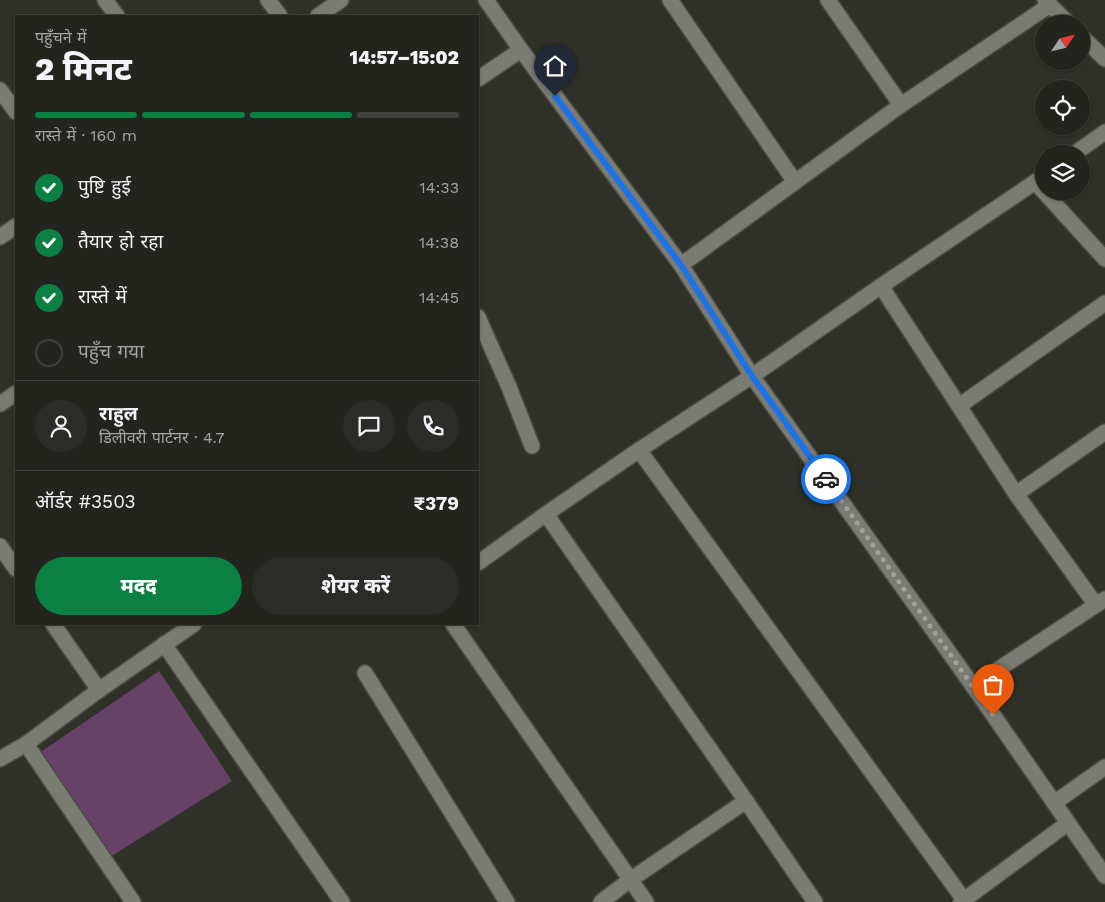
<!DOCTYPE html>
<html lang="hi">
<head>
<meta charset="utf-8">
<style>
	body { margin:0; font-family:"Work Sans","Noto Sans Devanagari",sans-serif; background:#2b2c27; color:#f1f3f6; height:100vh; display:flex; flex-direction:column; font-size:19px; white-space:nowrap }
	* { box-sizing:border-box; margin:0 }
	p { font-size:16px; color:#a3a4a4 }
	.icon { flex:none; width:28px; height:28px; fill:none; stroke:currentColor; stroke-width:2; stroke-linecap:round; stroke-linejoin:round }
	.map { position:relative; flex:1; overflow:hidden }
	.details { position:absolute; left:15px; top:15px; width:464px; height:610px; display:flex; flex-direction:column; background:#23241e; border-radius:0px; box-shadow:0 1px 4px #0004,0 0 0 1px #40413c }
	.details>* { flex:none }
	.needle { width:32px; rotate:55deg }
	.controls { position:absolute; left:1035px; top:15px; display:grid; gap:10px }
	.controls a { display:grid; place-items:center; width:55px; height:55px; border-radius:50%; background:#23241e; box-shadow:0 1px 4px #0004,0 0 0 1px #40413c; font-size:25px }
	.pin { position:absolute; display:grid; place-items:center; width:42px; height:42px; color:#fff; margin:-51px -21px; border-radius:50% 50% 50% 0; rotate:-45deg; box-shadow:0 0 5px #0007 }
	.pin .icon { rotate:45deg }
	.courier { position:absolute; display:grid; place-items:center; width:50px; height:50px; margin:-25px; border:4px solid #1a73e8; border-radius:50%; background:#fff; color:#222; box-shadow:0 1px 6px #0007 }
	.summary em { font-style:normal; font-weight:800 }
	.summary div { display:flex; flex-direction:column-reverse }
	.summary { display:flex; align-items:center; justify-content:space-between; height:85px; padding:0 20px }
	h1 { font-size:32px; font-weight:800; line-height:38px }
	.bar { display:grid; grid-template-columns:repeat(4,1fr); gap:8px 5px; align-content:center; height:60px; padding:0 20px }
	.bar i { height:6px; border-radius:4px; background:#40413c }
	.bar .selected { background:#0b8043 }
	.bar p { grid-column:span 4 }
	.line { display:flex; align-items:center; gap:12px; padding:0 20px; border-top:1px solid #40413c }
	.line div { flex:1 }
	.round { display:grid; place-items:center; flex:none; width:52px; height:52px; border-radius:26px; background:#2b2c27 }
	ol { padding:0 20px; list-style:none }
	li { display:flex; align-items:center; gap:15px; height:55px }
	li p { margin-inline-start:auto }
	li .icon { padding:5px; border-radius:50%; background:#0b8043; color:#fff; stroke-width:4 }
	li:last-child { color:#a3a4a4 }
	li i { width:28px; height:28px; border:2px solid #40413c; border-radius:50% }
	.action { display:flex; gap:10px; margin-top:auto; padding:10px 20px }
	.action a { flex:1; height:58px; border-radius:30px; background:#0b8043; color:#fff; font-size:20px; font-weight:800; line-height:58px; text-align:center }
	.action a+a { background:#2b2c27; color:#f1f3f6 }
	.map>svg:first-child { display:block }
	.green { fill:#654266 }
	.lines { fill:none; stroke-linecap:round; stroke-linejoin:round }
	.street-casing { stroke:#4b4c45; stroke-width:18 }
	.street { stroke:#7a7b72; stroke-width:15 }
	.done { stroke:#a1a29c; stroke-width:5; stroke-dasharray:0 9 }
	.route { stroke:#1a73e8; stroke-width:6 }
</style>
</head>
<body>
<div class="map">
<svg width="1105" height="902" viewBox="0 0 1105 902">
	<rect width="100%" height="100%" fill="#2f3028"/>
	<polygon class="green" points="159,671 232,781 102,862 32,758"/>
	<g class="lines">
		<g class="street-casing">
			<g id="street">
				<polyline points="105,0 117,16"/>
				<polyline points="268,0 280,16"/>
				<polyline points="486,0 521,50 681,265 752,376 973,686 1105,876"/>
				<polyline points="670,0 795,182"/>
				<polyline points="828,0 901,105"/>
				<polyline points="1045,0 1069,24"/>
				<polyline points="318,16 341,0"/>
				<polyline points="1081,36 1105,59"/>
				<polyline points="478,79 521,50"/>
				<polyline points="0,90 16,112"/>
				<polyline points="1074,154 1105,132"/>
				<polyline points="1035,182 1105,259"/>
				<polyline points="0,237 16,226"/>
				<polyline points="681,265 901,105 1050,5"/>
				<polyline points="881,286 1016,494 1096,605"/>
				<polyline points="478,317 509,387 532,446"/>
				<polyline points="0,404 16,393"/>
				<polyline points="959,406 1105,303"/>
				<polyline points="639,450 964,900"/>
				<polyline points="1016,494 1105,432"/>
				<polyline points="546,514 746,801 815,902"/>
				<polyline points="0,546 16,569"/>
				<polyline points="478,563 546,514 639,450 752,376 881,286 1044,176"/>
				<polyline points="53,624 99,690"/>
				<polyline points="453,624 646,902"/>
				<polyline points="164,644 342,902"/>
				<polyline points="365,673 507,902"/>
				<polyline points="973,686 1105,599"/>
				<polyline points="26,744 133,902"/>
				<polyline points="0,759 26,744 99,690 194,624"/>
				<polyline points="1054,803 1105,767"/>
				<polyline points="601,902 630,880 746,801"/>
				<polyline points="961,902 1068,823"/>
			</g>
		</g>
		<use href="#street" class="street"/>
	</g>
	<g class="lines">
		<polyline class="done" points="826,479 993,715"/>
		<polyline class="route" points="555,96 681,265 752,376 826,479"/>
	</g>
</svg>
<div class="controls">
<a><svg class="needle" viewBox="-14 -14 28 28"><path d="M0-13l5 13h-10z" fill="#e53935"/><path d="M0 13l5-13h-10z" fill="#a3a4a4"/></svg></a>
<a><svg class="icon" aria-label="locate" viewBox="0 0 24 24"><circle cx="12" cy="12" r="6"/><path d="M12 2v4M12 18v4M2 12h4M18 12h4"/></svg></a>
<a><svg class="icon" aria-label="layers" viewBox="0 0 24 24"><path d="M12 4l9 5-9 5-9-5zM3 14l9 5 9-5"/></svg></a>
</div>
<div class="pin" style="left:993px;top:715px;background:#ea580c"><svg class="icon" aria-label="bag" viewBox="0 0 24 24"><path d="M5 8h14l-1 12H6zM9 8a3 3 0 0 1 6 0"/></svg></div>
<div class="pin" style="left:555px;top:96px;background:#1f2937"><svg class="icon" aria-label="home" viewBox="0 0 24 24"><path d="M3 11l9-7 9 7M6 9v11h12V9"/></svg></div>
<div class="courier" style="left:826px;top:479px"><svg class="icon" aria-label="car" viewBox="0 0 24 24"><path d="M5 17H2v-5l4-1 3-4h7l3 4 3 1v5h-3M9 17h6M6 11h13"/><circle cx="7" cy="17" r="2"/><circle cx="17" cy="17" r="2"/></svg></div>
<section class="details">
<div class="summary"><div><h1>2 मिनट</h1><p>पहुँचने में</p></div><em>14:57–15:02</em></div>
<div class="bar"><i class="selected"></i><i class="selected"></i><i class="selected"></i><i></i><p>रास्ते में · 160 m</p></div>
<ol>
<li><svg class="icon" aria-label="check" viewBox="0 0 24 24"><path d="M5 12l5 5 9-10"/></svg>पुष्टि हुई<p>14:33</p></li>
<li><svg class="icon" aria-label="check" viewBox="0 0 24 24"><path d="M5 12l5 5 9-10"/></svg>तैयार हो रहा<p>14:38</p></li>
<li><svg class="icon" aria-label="check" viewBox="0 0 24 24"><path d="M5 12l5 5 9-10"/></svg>रास्ते में<p>14:45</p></li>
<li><i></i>पहुँच गया</li>
</ol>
<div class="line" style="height:90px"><a class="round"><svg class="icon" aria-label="person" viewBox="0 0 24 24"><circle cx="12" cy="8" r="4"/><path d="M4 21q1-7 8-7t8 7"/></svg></a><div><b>राहुल</b><p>डिलीवरी पार्टनर · 4.7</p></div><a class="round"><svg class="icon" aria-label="chat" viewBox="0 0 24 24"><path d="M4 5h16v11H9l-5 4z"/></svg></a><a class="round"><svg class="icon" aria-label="phone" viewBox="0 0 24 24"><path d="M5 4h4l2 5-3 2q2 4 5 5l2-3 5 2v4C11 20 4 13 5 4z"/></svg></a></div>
<div class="line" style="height:65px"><div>ऑर्डर #3503</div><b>₹379</b></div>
<div class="action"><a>मदद</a><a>शेयर करें</a></div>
</section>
</div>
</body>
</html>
